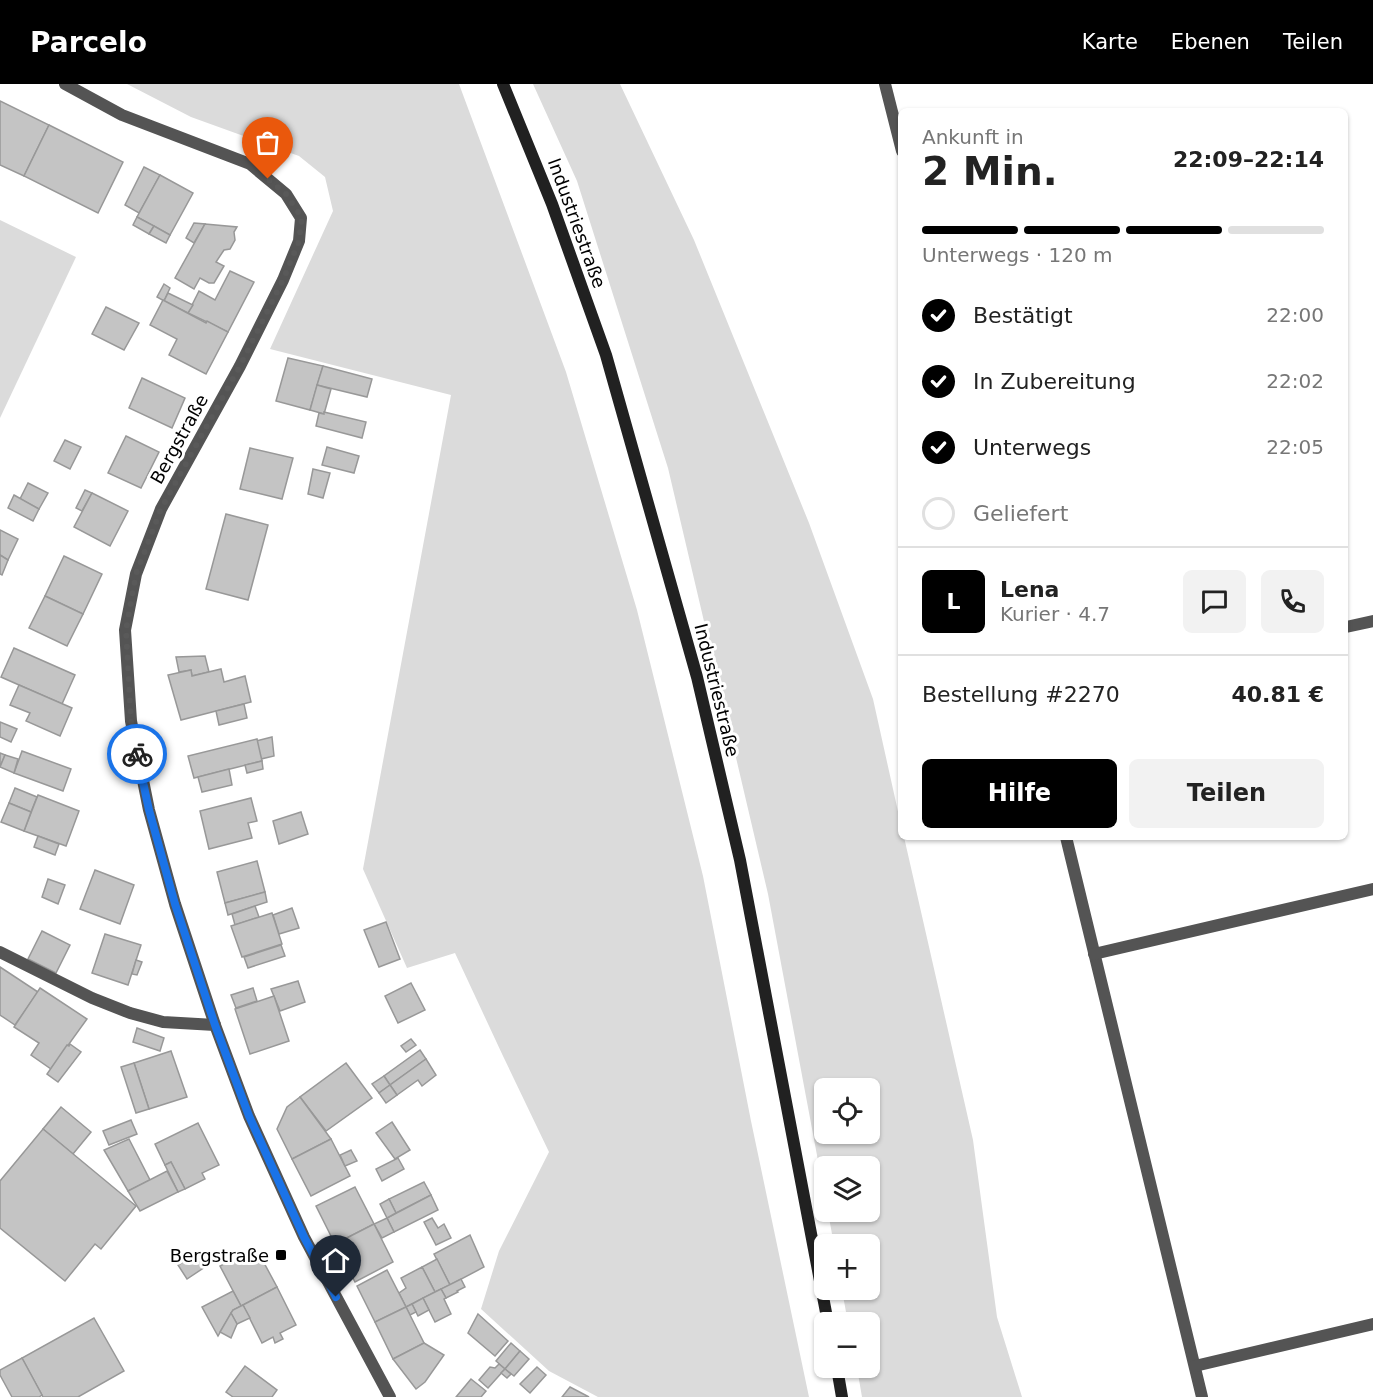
<!DOCTYPE html>
<html lang="de">
<head>
<meta charset="utf-8">
<style>
	body { margin:0; font-family:"DejaVu Sans",sans-serif; background:#f2f2f2; color:#222; height:100vh; display:flex; flex-direction:column; font-size:22px; white-space:nowrap }
	* { box-sizing:border-box; margin:0 }
	p { font-size:20px; color:#767676 }
	.icon { flex:none; width:33px; height:33px; fill:none; stroke:currentColor; stroke-width:2; stroke-linecap:round; stroke-linejoin:round }
	.map { position:relative; flex:1; overflow:hidden }
	.drawer { position:absolute; left:898px; top:24px; width:450px; height:732px; display:flex; flex-direction:column; background:#fff; border-radius:9px; box-shadow:0 2px 4px #0004 }
	.drawer>* { flex:none }
	.controls { position:absolute; left:814px; top:994px; display:grid; gap:12px }
	.controls a { display:grid; place-items:center; width:66px; height:66px; border-radius:9px; background:#fff; box-shadow:0 2px 4px #0004; font-size:30px }
	.pin { position:absolute; display:grid; place-items:center; width:51px; height:51px; color:#fff; margin:-62px -26px; border-radius:50% 50% 50% 0; rotate:-45deg; box-shadow:0 0 6px #0007 }
	.pin .icon { rotate:45deg }
	.courier { position:absolute; display:grid; place-items:center; width:60px; height:60px; margin:-30px; border:4px solid #1a73e8; border-radius:50%; background:#fff; color:#222; box-shadow:0 2px 8px #0007 }
	.head em { font-style:normal; font-weight:800 }
	.head div { display:flex; flex-direction:column-reverse }
	.head { display:flex; align-items:center; justify-content:space-between; height:102px; padding:0 24px }
	h1 { font-size:39px; font-weight:800; line-height:45px }
	.bar { display:grid; grid-template-columns:repeat(4,1fr); gap:9px 6px; align-content:center; height:72px; padding:0 24px }
	.bar i { height:8px; border-radius:4px; background:#e0e0e0 }
	.bar .selected { background:#000 }
	.bar p { grid-column:span 4 }
	.line { display:flex; align-items:center; gap:15px; padding:0 24px; border-top:2px solid #e0e0e0 }
	.line div { flex:1 }
	.round { display:grid; place-items:center; flex:none; width:63px; height:63px; border-radius:9px; background:#f2f2f2 }
	ol { padding:0 24px; list-style:none }
	li { display:flex; align-items:center; gap:18px; height:66px }
	li p { margin-inline-start:auto }
	li .icon { padding:6px; border-radius:50%; background:#000; color:#fff; stroke-width:4 }
	li:last-child { color:#767676 }
	li i { width:33px; height:33px; border:3px solid #e0e0e0; border-radius:50% }
	.primary-button { display:flex; gap:12px; margin-top:auto; padding:12px 24px }
	.primary-button a { flex:1; height:69px; border-radius:9px; background:#000; color:#fff; font-size:24px; font-weight:800; line-height:69px; text-align:center }
	.primary-button a+a { background:#f2f2f2; color:#222 }
	header { display:flex; align-items:center; gap:36px; box-sizing:border-box; height:84px; padding:0 30px; background:#000; color:#fff }
	header strong { font-size:28px }
	nav { display:flex; gap:33px; margin-inline-start:auto; font-size:21px }
	.map>svg:first-child { display:block }
	.green { fill:#dbdbdb; fill-rule:evenodd }
	.building { fill:#c4c4c4; stroke:#989898; stroke-width:1.5 }
	.lines { fill:none; stroke-linecap:round; stroke-linejoin:round }
	.service { stroke:#545454; stroke-width:12 }
	.minor { stroke:#545454; stroke-width:12 }
	.secondary { stroke:#212121; stroke-width:12 }
	.done { stroke:#595959; stroke-width:6; stroke-dasharray:0 10.8 }
	.route { stroke:#1a73e8; stroke-width:8 }
	.poi-dot { fill:#000; stroke:#fff; stroke-width:2 }
	.labels { text-anchor:middle; dominant-baseline:central; stroke-width:6; stroke-linejoin:round; paint-order:stroke }
	.street-label { font-size:18px; fill:#000; stroke:#fff }
	.poi-label { font-size:18px; fill:#000; stroke:#fff; text-anchor:end }
</style>
</head>
<body>
<header>
<strong>Parcelo</strong>
<nav><a>Karte</a><a>Ebenen</a><a>Teilen</a></nav>
</header>
<div class="map">
<svg width="1373" height="1313" viewBox="0 0 1373 1313">
	<rect width="100%" height="100%" fill="#fff"/>
	<g class="green">
		<polygon points="127,0 459,0 566,288 637,526 703,792 751,1037 809,1313 598,1313 549,1287 481,1225 499,1167 549,1068 503,972 455,869 407,884 363,785 451,311 270,265 333,127 325,93 299,72 191,33"/>
		<path d="M533,0H620L694,156L809,439L873,615L901,741L902,753H904L973,1056L997,1233L1022,1313H862L857,1284H870V1239H848L842,1206H870V1161H834L828,1128H870V1083H825V1114L768,810L668,384L577,97ZM825,1005H870V1050H825Z"/>
		<polygon points="0,136 76,173 0,334"/>
	</g>
	<g class="building">
		<polygon points="0,17 49,41 24,92 0,81"/>
		<polygon points="49,41 123,78 98,129 24,92"/>
		<polygon points="144,83 160,91 139,129 125,121"/>
		<polygon points="160,91 193,109 170,151 137,133"/>
		<polygon points="137,133 154,142 149,150 133,141"/>
		<polygon points="194,139 205,140 194,159 186,154"/>
		<polygon points="205,140 237,143 234,148 235,156 230,165 224,166 216,178 224,182 214,199 209,199 200,194 194,205 175,194"/>
		<polygon points="154,142 170,151 166,159 149,150"/>
		<polygon points="230,187 254,198 228,248 188,229 199,207 215,216"/>
		<polygon points="164,200 170,204 164,217 157,213"/>
		<polygon points="168,209 193,221 188,229 164,217"/>
		<polygon points="163,216 206,239 207,237 228,248 206,290 169,271 177,255 150,241"/>
		<polygon points="106,223 139,239 124,266 92,250"/>
		<polygon points="288,274 323,282 310,326 276,317"/>
		<polygon points="323,282 372,295 367,313 317,301"/>
		<polygon points="142,294 185,314 172,344 129,324"/>
		<polygon points="317,301 331,305 324,330 310,326"/>
		<polygon points="324,328 366,338 362,354 316,342 319,329 324,330"/>
		<polygon points="126,352 159,368 141,404 108,389"/>
		<polygon points="65,356 81,363 70,385 54,377"/>
		<polygon points="327,363 359,372 354,389 322,381"/>
		<polygon points="250,364 293,374 282,415 240,405"/>
		<polygon points="313,385 330,389 323,414 308,410"/>
		<polygon points="28,399 48,409 39,425 20,415"/>
		<polygon points="85,406 92,409 82,427 76,424"/>
		<polygon points="92,409 128,427 110,462 74,443"/>
		<polygon points="14,411 39,425 33,437 8,424"/>
		<polygon points="226,430 268,441 248,516 206,505"/>
		<polygon points="0,446 18,455 8,476 0,471"/>
		<polygon points="0,471 8,476 2,491 0,490"/>
		<polygon points="64,472 102,490 83,530 45,512"/>
		<polygon points="45,512 83,530 67,562 29,544"/>
		<polygon points="14,564 75,591 62,620 1,593"/>
		<polygon points="205,572 209,588 192,592 191,586 179,588 176,573"/>
		<polygon points="221,585 224,598 245,592 251,618 181,636 168,591 191,586 192,592"/>
		<polygon points="19,601 72,624 60,652 26,637 30,629 10,621"/>
		<polygon points="244,620 247,634 219,641 216,627"/>
		<polygon points="0,638 17,645 11,658 0,653"/>
		<polygon points="272,653 274,672 261,675 256,657"/>
		<polygon points="257,655 262,677 194,694 188,672"/>
		<polygon points="22,667 71,685 63,707 14,689"/>
		<polygon points="0,669 5,671 0,683"/>
		<polygon points="5,671 18,675 14,689 0,683"/>
		<polygon points="262,677 263,685 247,689 245,681"/>
		<polygon points="229,685 232,701 202,708 198,693"/>
		<polygon points="15,704 37,713 31,728 9,719"/>
		<polygon points="38,711 79,727 66,762 24,747"/>
		<polygon points="251,714 257,737 248,739 252,754 209,765 200,727"/>
		<polygon points="9,719 31,728 24,747 1,738"/>
		<polygon points="301,728 308,750 279,760 273,737"/>
		<polygon points="38,752 59,760 55,771 34,763"/>
		<polygon points="257,777 265,808 225,819 217,788"/>
		<polygon points="95,786 134,801 120,840 80,825"/>
		<polygon points="48,795 65,801 58,820 42,813"/>
		<polygon points="265,808 267,818 228,831 225,819"/>
		<polygon points="255,822 259,833 235,841 232,830"/>
		<polygon points="292,824 299,844 279,850 273,831"/>
		<polygon points="272,829 282,860 242,873 231,842"/>
		<polygon points="386,838 400,875 379,883 364,846"/>
		<polygon points="42,847 70,861 56,889 28,875"/>
		<polygon points="105,850 141,861 128,901 92,889"/>
		<polygon points="281,861 285,872 248,884 244,873"/>
		<polygon points="136,876 142,878 137,891 132,890"/>
		<polygon points="0,883 38,908 15,941 0,931"/>
		<polygon points="298,897 305,918 280,927 271,905"/>
		<polygon points="411,899 425,926 398,939 385,912"/>
		<polygon points="40,904 87,935 51,985 31,971 39,959 14,943"/>
		<polygon points="253,904 257,917 236,924 231,911"/>
		<polygon points="274,912 289,957 250,970 235,925"/>
		<polygon points="137,944 164,954 160,967 133,958"/>
		<polygon points="411,955 416,961 406,968 401,962"/>
		<polygon points="70,960 81,968 58,998 47,990 67,961 69,962"/>
		<polygon points="420,966 426,975 390,1001 384,992"/>
		<polygon points="171,967 187,1013 149,1025 134,979"/>
		<polygon points="426,975 436,991 422,1002 418,996 397,1011 390,1001"/>
		<polygon points="134,979 149,1025 136,1029 121,983"/>
		<polygon points="346,979 372,1014 326,1047 300,1013"/>
		<polygon points="384,992 390,1001 379,1009 372,1000"/>
		<polygon points="390,1001 397,1011 386,1019 379,1009"/>
		<polygon points="300,1013 331,1055 292,1075 277,1045 287,1023"/>
		<polygon points="61,1023 91,1048 73,1070 43,1045"/>
		<polygon points="131,1036 137,1050 109,1061 103,1047"/>
		<polygon points="392,1038 410,1066 395,1075 376,1049"/>
		<polygon points="198,1039 219,1081 202,1089 205,1095 185,1105 171,1078 165,1081 155,1060"/>
		<polygon points="43,1045 136,1122 101,1165 95,1160 65,1197 0,1144 0,1097"/>
		<polygon points="129,1055 150,1096 128,1107 104,1066"/>
		<polygon points="331,1055 350,1092 311,1112 292,1075"/>
		<polygon points="351,1066 357,1077 345,1082 340,1071"/>
		<polygon points="398,1074 404,1085 382,1097 376,1085"/>
		<polygon points="171,1078 185,1105 178,1108 165,1081"/>
		<polygon points="167,1087 178,1108 140,1127 128,1107"/>
		<polygon points="424,1098 431,1111 396,1129 389,1115"/>
		<polygon points="355,1103 374,1140 335,1160 316,1122"/>
		<polygon points="431,1111 438,1126 394,1148 387,1134"/>
		<polygon points="389,1115 396,1129 387,1134 380,1120"/>
		<polygon points="387,1134 394,1148 382,1154 374,1140"/>
		<polygon points="432,1134 438,1144 444,1140 451,1154 436,1161 424,1138"/>
		<polygon points="374,1140 393,1178 355,1198 335,1160"/>
		<polygon points="470,1151 484,1183 450,1201 434,1170"/>
		<polygon points="256,1164 277,1203 241,1222 220,1182"/>
		<polygon points="199,1168 208,1181 187,1195 178,1181"/>
		<polygon points="437,1175 450,1201 435,1208 422,1183"/>
		<polygon points="422,1183 435,1208 406,1223 399,1209 406,1204 401,1194"/>
		<polygon points="387,1186 406,1223 375,1238 357,1202"/>
		<polygon points="461,1195 465,1203 457,1207 458,1208 446,1214 441,1205"/>
		<polygon points="277,1203 296,1241 280,1249 283,1255 275,1259 273,1253 262,1259 243,1221"/>
		<polygon points="441,1205 446,1214 444,1215 451,1230 435,1238 423,1214"/>
		<polygon points="233,1207 241,1222 233,1226 218,1252 202,1223"/>
		<polygon points="423,1214 429,1226 418,1232 412,1220"/>
		<polygon points="412,1220 416,1228 410,1231 406,1223"/>
		<polygon points="243,1221 250,1234 237,1240 231,1229 233,1226"/>
		<polygon points="406,1223 424,1259 393,1275 375,1238"/>
		<polygon points="231,1229 237,1240 231,1254 220,1248"/>
		<polygon points="478,1230 508,1257 495,1272 468,1249"/>
		<polygon points="94,1234 124,1287 78,1313 43,1313 22,1274"/>
		<polygon points="424,1259 444,1271 425,1298 416,1305 393,1275"/>
		<polygon points="511,1259 520,1267 505,1285 496,1277"/>
		<polygon points="520,1267 529,1275 514,1292 505,1285"/>
		<polygon points="22,1274 42,1311 39,1313 12,1313 0,1291 0,1286"/>
		<polygon points="499,1280 505,1285 488,1304 479,1296 490,1283 495,1284"/>
		<polygon points="245,1282 277,1306 272,1313 233,1313 226,1308"/>
		<polygon points="537,1283 546,1291 530,1309 520,1300"/>
		<polygon points="505,1285 511,1290 507,1294 501,1289"/>
		<polygon points="471,1295 486,1307 481,1313 456,1313"/>
		<polygon points="570,1303 589,1313 562,1313"/>
	</g>
	<g class="lines">
		<g class="service">
			<polyline points="885,0 902,67"/>
			<polyline points="1346,543 1373,537"/>
			<polyline points="1066,753 1202,1313"/>
			<polyline points="1094,870 1373,805"/>
			<polyline points="1195,1282 1373,1240"/>
		</g>
		<g class="minor">
			<polyline points="65,0 122,31 250,80 286,110 301,134 299,157 283,196 240,282 161,425 136,490 125,546 131,637 149,726 175,820 215,941 249,1032 304,1153 390,1313"/>
			<polyline points="0,868 92,914 130,929 163,938 215,941"/>
		</g>
		<g class="secondary">
			<polyline points="503,0 552,120 606,271 697,593 740,776 828,1239"/>
			<polyline points="837,1284 842,1313"/>
		</g>
	</g>
	<g class="lines">
		<polyline class="done" points="137,670 131,637 126,546 136,490 161,425 240,282 283,196 299,157 302,134 286,110 268,95"/>
		<polyline class="route" points="137,670 149,726 175,820 215,941 249,1032 304,1153 336,1213"/>
	</g>
	<rect class="poi-dot" x="275" y="1165" width="12" height="12" rx="3"/>
	<g class="labels">
		<g class="street-label">
			<text transform="translate(577 139) rotate(70)">Industriestraße</text>
			<text transform="translate(179 355) rotate(-61)">Bergstraße</text>
			<text transform="translate(717 606) rotate(76)">Industriestraße</text>
		</g>
		<g class="poi-label">
			<text x="269" y="1171">Bergstraße</text>
		</g>
	</g>
</svg>
<div class="controls">
<a><svg class="icon" aria-label="locate" viewBox="0 0 24 24"><circle cx="12" cy="12" r="6"/><path d="M12 2v4M12 18v4M2 12h4M18 12h4"/></svg></a>
<a><svg class="icon" aria-label="layers" viewBox="0 0 24 24"><path d="M12 4l9 5-9 5-9-5zM3 14l9 5 9-5"/></svg></a>
<a>+</a>
<a>−</a>
</div>
<div class="pin" style="left:268px;top:95px;background:#ea580c"><svg class="icon" aria-label="bag" viewBox="0 0 24 24"><path d="M5 8h14l-1 12H6zM9 8a3 3 0 0 1 6 0"/></svg></div>
<div class="pin" style="left:336px;top:1213px;background:#1f2937"><svg class="icon" aria-label="home" viewBox="0 0 24 24"><path d="M3 11l9-7 9 7M6 9v11h12V9"/></svg></div>
<div class="courier" style="left:137px;top:670px"><svg class="icon" aria-label="bike" viewBox="0 0 24 24"><circle cx="6" cy="16" r="4"/><circle cx="18" cy="16" r="4"/><path d="M6 16l4-8h5l3 8M10 8l3 8H6M13 5h3"/></svg></div>
<section class="drawer">
<div class="head"><div><h1>2 Min.</h1><p>Ankunft in</p></div><em>22:09–22:14</em></div>
<div class="bar"><i class="selected"></i><i class="selected"></i><i class="selected"></i><i></i><p>Unterwegs · 120 m</p></div>
<ol>
<li><svg class="icon" aria-label="check" viewBox="0 0 24 24"><path d="M5 12l5 5 9-10"/></svg>Bestätigt<p>22:00</p></li>
<li><svg class="icon" aria-label="check" viewBox="0 0 24 24"><path d="M5 12l5 5 9-10"/></svg>In Zubereitung<p>22:02</p></li>
<li><svg class="icon" aria-label="check" viewBox="0 0 24 24"><path d="M5 12l5 5 9-10"/></svg>Unterwegs<p>22:05</p></li>
<li><i></i>Geliefert</li>
</ol>
<div class="line" style="height:108px"><b class="round" style="background:#000;color:#fff">L</b><div><b>Lena</b><p>Kurier · 4.7</p></div><a class="round"><svg class="icon" aria-label="chat" viewBox="0 0 24 24"><path d="M4 5h16v11H9l-5 4z"/></svg></a><a class="round"><svg class="icon" aria-label="phone" viewBox="0 0 24 24"><path d="M5 4h4l2 5-3 2q2 4 5 5l2-3 5 2v4C11 20 4 13 5 4z"/></svg></a></div>
<div class="line" style="height:78px"><div>Bestellung #2270</div><b>40.81 €</b></div>
<div class="primary-button"><a>Hilfe</a><a>Teilen</a></div>
</section>
</div>
</body>
</html>
